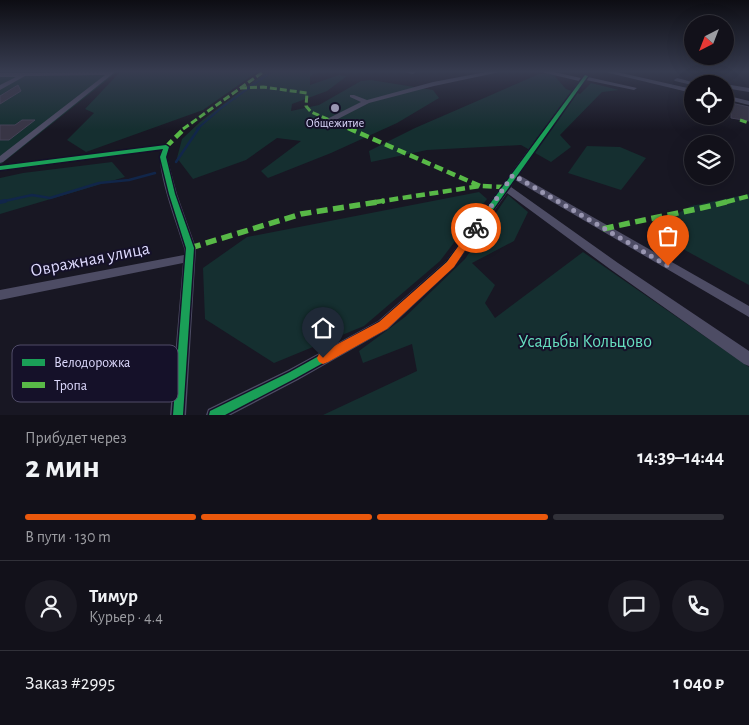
<!DOCTYPE html>
<html lang="ru">
<head>
<meta charset="utf-8">
<style>
	body { margin:0; font-family:"Alegreya Sans",sans-serif; background:#1b1a23; color:#f1f3f6; height:100vh; display:flex; flex-direction:column; font-size:19px; white-space:nowrap }
	* { box-sizing:border-box; margin:0 }
	p { font-size:16px; color:#9c9da2 }
	.icon { flex:none; width:28px; height:28px; fill:none; stroke:currentColor; stroke-width:2; stroke-linecap:round; stroke-linejoin:round }
	.map { position:relative; height:415px; overflow:hidden }
	.side { display:flex; flex-direction:column; background:#12111a; flex:1 }
	.side>* { flex:none }
	.needle { width:32px; rotate:222deg }
	.controls { position:absolute; left:684px; top:15px; display:grid; gap:10px }
	.controls a { display:grid; place-items:center; width:50px; height:50px; border-radius:50%; background:#12111a; box-shadow:0 5px 20px #0002,0 0 0 1px #313139; font-size:25px }
	.pin { position:absolute; display:grid; place-items:center; width:42px; height:42px; color:#fff; margin:-51px -21px; border-radius:50% 50% 50% 0; rotate:-45deg; box-shadow:0 0 5px #0007 }
	.pin .icon { rotate:45deg }
	.courier { position:absolute; display:grid; place-items:center; width:50px; height:50px; margin:-25px; border:4px solid #ea580c; border-radius:50%; background:#fff; color:#222; box-shadow:0 1px 6px #0007 }
	.head em { font-style:normal; font-weight:700 }
	.head div { display:flex; flex-direction:column-reverse }
	.head { display:flex; align-items:center; justify-content:space-between; height:85px; padding:0 25px }
	h1 { font-size:32px; font-weight:700; line-height:38px }
	.bar { display:grid; grid-template-columns:repeat(4,1fr); gap:8px 5px; align-content:center; height:60px; padding:0 25px }
	.bar i { height:6px; border-radius:4px; background:#313139 }
	.bar .on { background:#ea580c }
	.bar p { grid-column:span 4 }
	.line { display:flex; align-items:center; gap:12px; padding:0 25px; border-top:1px solid #313139 }
	.line div { flex:1 }
	.round { display:grid; place-items:center; flex:none; width:52px; height:52px; border-radius:26px; background:#1b1a23 }
	.map>svg:first-child { display:block }
	.green { fill:#152f30 }
	.lines { fill:none; stroke-linecap:round; stroke-linejoin:round }
	.stream-far2 { stroke:#11264a; stroke-width:2 }
	.stream-far1 { stroke:#11264a; stroke-width:2.5 }
	.stream { stroke:#11264a; stroke-width:4 }
	.building { fill:#383545; stroke:#454257 }
	.minor { fill:#4d4c64; fill-rule:evenodd }
	.quiet-far2 { stroke:#58b947; stroke-width:3; stroke-dasharray:7 3; stroke-linecap:butt }
	.quiet-far1 { stroke:#58b947; stroke-width:4.5; stroke-dasharray:9 4.5; stroke-linecap:butt }
	.quiet { stroke:#58b947; stroke-width:5.5; stroke-dasharray:11 5.5; stroke-linecap:butt }
	.cycleway-casing { stroke:#151129; stroke-width:3 }
	.cycleway { fill:#1a9f57; fill-rule:evenodd }
	.route { fill:#ea580c }
	.done { stroke:#9996b1; stroke-width:5; stroke-dasharray:0 9 }
	.poi-dot { fill:#9996b1; stroke:#151129; stroke-width:2 }
	.labels { text-anchor:middle; dominant-baseline:central; stroke-width:4; stroke-linejoin:round; paint-order:stroke }
	.far-poi-label { font-size:12px; fill:#dedafe; stroke:#151129 }
	.near-street-label { font-size:18px; fill:#dedafe; stroke:#151129 }
	.near-park-label { font-size:18px; fill:#66debf; stroke:#151129 }
	.key { fill:#151129; stroke:#514d69; stroke-width:1 }
	.key-label { font-size:14px; fill:#dedafe }
</style>
</head>
<body>
<div class="map">
<svg width="749" height="415" viewBox="0 0 749 415">
	<rect width="100%" height="100%" fill="#181723"/>
	<g class="green">
		<polygon points="0,72 117,72 0,165"/>
		<polygon points="120,72 257,72 203,110 86,152 67,140 94,113 85,109"/>
		<polygon points="266,72 315,72 310,77 310,85 339,75 347,76 327,91 292,104 291,111 319,105 361,81 371,80 433,90 439,98 397,123 331,153 268,178 261,171 301,141 277,138 246,160 193,179 177,158 182,139 200,122"/>
		<polygon points="539,74 553,74 566,89 580,94 591,83 619,90 602,92 560,135 571,147 551,162 521,145 427,150 371,162 369,151 415,128"/>
		<polygon points="587,146 620,147 646,158 621,190 568,173"/>
		<polygon points="112,162 125,177 0,214 0,178 23,173"/>
		<polygon points="479,192 487,199 440,261 364,326 274,363 205,319 203,268 247,237"/>
		<polygon points="749,194 749,285 648,230 691,206"/>
		<polygon points="508,195 528,212 514,241 472,263 495,285 485,303 495,318 583,252 749,367 749,415 323,415 417,371 412,344 363,363 359,351 405,317 465,259"/>
	</g>
	<g class="lines">
		<polyline class="stream-far2" points="197,129 221,108 271,72"/>
		<g class="stream-far1">
			<polyline points="176,162 199,128"/>
			<polyline points="0,202 32,195 50,198 99,183 129,180 155,173"/>
		</g>
		<polyline class="stream" points="0,202 5,201"/>
	</g>
	<g class="building">
		<polygon points="18,85 21,91 0,104 0,96"/>
		<polygon points="731,103 749,107 749,121 731,118"/>
		<polygon points="22,120 35,120 9,140 0,140 0,125 15,125"/>
	</g>
	<g class="lines">
		<g class="minor">
			<polygon points="115,72 3,162 0,163 0,156 105,75 25,76 0,90 0,85 16,77 0,77 0,73"/>
			<polygon points="403,72 416,72 413,74"/>
			<polygon points="486,72 500,72 434,86 369,103 332,122 329,122 325,120 361,102 350,97 350,95 354,95 367,100 433,82"/>
			<polygon points="541,72 554,72 581,78 586,74 588,75 588,77 637,88 634,90 586,80 519,175 749,306 749,317 515,180 511,187 618,263 749,351 749,366 744,364 610,269 507,193 454,267 388,329 298,380 231,415 206,415 208,409 288,370 378,321 446,261 579,81"/>
			<polygon points="605,72 617,72 692,89 692,93"/>
			<polygon points="677,78 700,84 692,85 675,81 674,80"/>
			<polygon points="725,84 749,88 749,92 725,88"/>
			<polygon points="725,95 749,101 749,105 725,99"/>
			<path d="M166,145L170,147L167,157L177,194L196,248L186,415H170L183,263L0,300V290L184,255V248C178,227 155,169 161,150L0,171V165Z"/>
		</g>
		<g class="quiet-far2">
			<polyline points="240,88 263,87 307,93 306,106 311,112 351,129"/>
			<polyline points="740,120 749,123"/>
			<polyline points="183,129 263,72"/>
		</g>
		<g class="quiet-far1">
			<polyline points="348,128 480,186"/>
			<polyline points="166,147 185,128"/>
			<polyline points="376,202 480,186 505,187"/>
			<polyline points="726,202 749,196"/>
		</g>
		<g class="quiet">
			<path d="M603,229C645,219 688,212 730,201"/>
			<polyline points="190,248 301,214 384,201"/>
		</g>
		<g class="cycleway-casing">
			<g id="cycleway">
				<polygon points="585,75 588,76 453,266 386,328 296,378 225,415 209,415 210,411 290,372 380,322 447,262"/>
				<polygon points="166,145 169,147 166,157 175,194 194,248 183,415 173,415 186,248 169,194 160,157 163,149 0,170 0,166"/>
			</g>
		</g>
		<use href="#cycleway" class="cycleway"/>
	</g>
	<linearGradient id="sky" x2="0" y2="1"><stop stop-color="#0d0d13"/><stop offset="0.55" stop-color="#373c50"/><stop offset="1" stop-color="#373c50" stop-opacity="0"/></linearGradient>
	<rect width="749" height="130" fill="url(#sky)"/>
	<polygon class="route" points="476,225 480,228 454,267 387,329 328,362 323,364 319,362 317,358 319,354 379,322 447,262 473,226"/>
	<g class="lines">
		<polyline class="done" points="476,228 513,175 668,266"/>
	</g>
	<circle class="poi-dot" cx="335" cy="108" r="5"/>
	<g class="labels">
		<g class="far-poi-label">
			<text x="335" y="123">Общежитие</text>
		</g>
		<g class="near-street-label">
			<text transform="translate(90 260) rotate(-11)">Овражная улица</text>
		</g>
		<g class="near-park-label">
			<text x="585" y="342">Усадьбы Кольцово</text>
		</g>
	</g>
	<rect x="12" y="345" width="166" height="57" rx="8" class="key"/>
	<rect x="22" y="359" width="23" height="7" fill="#1a9f57"/>
	<rect x="22" y="382" width="23" height="6" fill="#58b947"/>
	<g class="key-label">
		<text x="54" y="367">Велодорожка</text>
		<text x="54" y="390">Тропа</text>
	</g>
</svg>
<div class="controls">
<a><svg class="needle" viewBox="-14 -14 28 28"><path d="M0-13l5 13h-10z" fill="#e53935"/><path d="M0 13l5-13h-10z" fill="#9c9da2"/></svg></a>
<a><svg class="icon" aria-label="locate" viewBox="0 0 24 24"><circle cx="12" cy="12" r="6"/><path d="M12 2v4M12 18v4M2 12h4M18 12h4"/></svg></a>
<a><svg class="icon" aria-label="layers" viewBox="0 0 24 24"><path d="M12 4l9 5-9 5-9-5zM3 14l9 5 9-5"/></svg></a>
</div>
<div class="pin" style="left:668px;top:266px;background:#ea580c"><svg class="icon" aria-label="bag" viewBox="0 0 24 24"><path d="M5 8h14l-1 12H6zM9 8a3 3 0 0 1 6 0"/></svg></div>
<div class="pin" style="left:323px;top:358px;background:#1f2937"><svg class="icon" aria-label="home" viewBox="0 0 24 24"><path d="M3 11l9-7 9 7M6 9v11h12V9"/></svg></div>
<div class="courier" style="left:476px;top:228px"><svg class="icon" aria-label="bike" viewBox="0 0 24 24"><circle cx="6" cy="16" r="4"/><circle cx="18" cy="16" r="4"/><path d="M6 16l4-8h5l3 8M10 8l3 8H6M13 5h3"/></svg></div>
</div>
<section class="side">
<div class="head"><div><h1>2 мин</h1><p>Прибудет через</p></div><em>14:39–14:44</em></div>
<div class="bar"><i class="on"></i><i class="on"></i><i class="on"></i><i></i><p>В пути · 130 m</p></div>
<div class="line" style="height:90px"><a class="round"><svg class="icon" aria-label="person" viewBox="0 0 24 24"><circle cx="12" cy="8" r="4"/><path d="M4 21q1-7 8-7t8 7"/></svg></a><div><b>Тимур</b><p>Курьер · 4.4</p></div><a class="round"><svg class="icon" aria-label="chat" viewBox="0 0 24 24"><path d="M4 5h16v11H9l-5 4z"/></svg></a><a class="round"><svg class="icon" aria-label="phone" viewBox="0 0 24 24"><path d="M5 4h4l2 5-3 2q2 4 5 5l2-3 5 2v4C11 20 4 13 5 4z"/></svg></a></div>
<div class="line" style="height:65px"><div>Заказ #2995</div><b>1 040 ₽</b></div>
</section>
</body>
</html>
